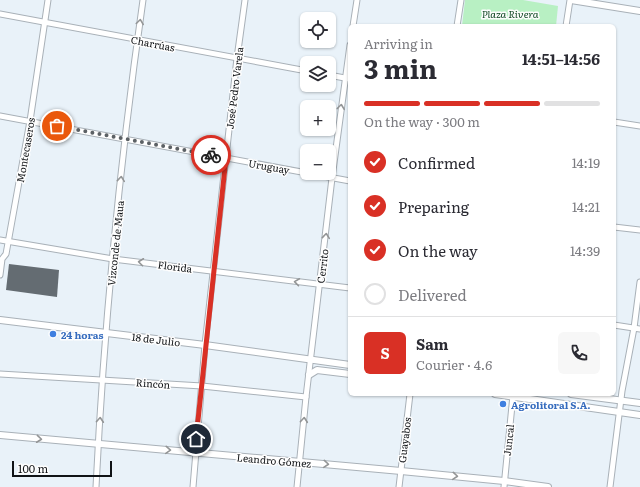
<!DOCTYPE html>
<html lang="en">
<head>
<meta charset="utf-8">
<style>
	body { margin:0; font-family:Literata,serif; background:#f7f7f7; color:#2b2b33; height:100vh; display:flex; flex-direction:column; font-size:15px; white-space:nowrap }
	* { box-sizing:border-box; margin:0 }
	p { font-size:13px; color:#7c7c81 }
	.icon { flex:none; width:22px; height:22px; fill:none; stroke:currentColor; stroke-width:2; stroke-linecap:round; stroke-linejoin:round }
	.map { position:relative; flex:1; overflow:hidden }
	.sheet { position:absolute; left:348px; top:24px; width:268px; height:372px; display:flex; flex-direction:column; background:#fff; border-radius:6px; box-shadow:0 1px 3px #0004 }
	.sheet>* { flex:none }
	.fabs { position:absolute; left:300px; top:12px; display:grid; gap:8px }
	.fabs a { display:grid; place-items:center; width:36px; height:36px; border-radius:6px; background:#fff; box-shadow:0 1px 3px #0004; font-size:20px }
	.scale { position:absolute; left:12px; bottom:10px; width:100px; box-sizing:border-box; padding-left:4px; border:2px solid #101316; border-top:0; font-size:11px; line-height:14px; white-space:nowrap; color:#101316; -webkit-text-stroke:3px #fefefe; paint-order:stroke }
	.pin { position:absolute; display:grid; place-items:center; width:34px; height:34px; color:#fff; margin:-17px; border:2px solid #fff; border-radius:50%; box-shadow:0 1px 4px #0007 }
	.courier { position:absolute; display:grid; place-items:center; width:40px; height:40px; margin:-20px; border:3px solid #d93025; border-radius:50%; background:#fff; color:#222; box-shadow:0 1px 5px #0007 }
	.summary em { font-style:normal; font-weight:700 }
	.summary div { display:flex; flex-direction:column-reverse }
	.summary { display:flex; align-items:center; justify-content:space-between; height:68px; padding:0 16px }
	h1 { font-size:26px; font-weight:700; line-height:30px }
	.bar { display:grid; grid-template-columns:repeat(4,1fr); gap:6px 4px; align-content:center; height:48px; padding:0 16px }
	.bar i { height:5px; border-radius:3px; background:#e1e1e2 }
	.bar .active { background:#d93025 }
	.bar p { grid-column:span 4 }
	.line { display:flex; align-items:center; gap:10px; padding:0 16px; border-top:1px solid #e1e1e2 }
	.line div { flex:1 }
	.round { display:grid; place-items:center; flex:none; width:42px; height:42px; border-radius:6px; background:#f7f7f7 }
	ol { padding:0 16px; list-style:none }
	li { display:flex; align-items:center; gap:12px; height:44px }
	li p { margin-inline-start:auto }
	li .icon { padding:4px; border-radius:50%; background:#d93025; color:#fff; stroke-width:4 }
	li:last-child { color:#7c7c81 }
	li i { width:22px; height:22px; border:2px solid #e1e1e2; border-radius:50% }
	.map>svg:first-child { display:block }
	.green { fill:#b8f0c3 }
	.building { fill:#646c72 }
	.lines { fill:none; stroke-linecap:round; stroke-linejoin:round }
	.minor-casing { stroke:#a9b1b8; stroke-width:7 }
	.tertiary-casing { stroke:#a9b1b8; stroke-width:8 }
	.minor { stroke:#fff; stroke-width:5 }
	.tertiary { stroke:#fff; stroke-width:6 }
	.oneway { stroke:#939596 }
	.done { stroke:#5c6165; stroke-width:4; stroke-dasharray:0 7.2 }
	.route { stroke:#d93025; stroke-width:5 }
	.shop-dot { fill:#3f7fe0; stroke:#fefefe; stroke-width:1.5 }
	.labels { text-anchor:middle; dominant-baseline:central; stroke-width:3; stroke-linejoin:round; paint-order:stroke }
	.park-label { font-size:10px; font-style:italic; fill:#0d4621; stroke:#fefefe }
	.street-label { font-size:10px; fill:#101316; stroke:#fefefe }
	.shop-label { font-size:10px; font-weight:bold; fill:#366cbe; stroke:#fefefe; text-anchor:start }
</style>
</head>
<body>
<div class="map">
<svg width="640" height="487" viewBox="0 0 640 487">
	<rect width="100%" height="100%" fill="#e9f2f9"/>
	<polygon class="green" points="465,0 523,0 558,6 556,26 462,26"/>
	<polygon class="building" points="9,264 59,270 57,297 6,290"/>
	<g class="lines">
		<g class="minor-casing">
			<g id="minor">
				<polyline points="0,14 307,71"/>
				<polyline points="353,26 357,0"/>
				<polyline points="457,26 461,0"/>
				<polyline points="566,26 570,0"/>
				<polyline points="329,75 350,79"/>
				<polyline points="0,116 350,181"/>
				<polyline points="614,122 640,126"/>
				<polyline points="614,227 640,230"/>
				<polyline points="0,240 113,259 350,288"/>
				<polyline points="0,275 2,259 6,254 30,121 48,0"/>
				<polyline points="614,325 640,329"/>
				<polyline points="0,374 202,386 306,397"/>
				<path d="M96,487C104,324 120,161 143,0"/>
				<polyline points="193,487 205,345 237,58 245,0"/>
				<polyline points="297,487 306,397 332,178 350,45"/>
				<polyline points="399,487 410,394"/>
				<polyline points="504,487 513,395"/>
				<polyline points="610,487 622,391 634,328 640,282"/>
			</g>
		</g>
		<g class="tertiary-casing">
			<g id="tertiary">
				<polyline points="571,0 640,11"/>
				<polyline points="0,320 205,345 350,365"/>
				<polyline points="309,375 317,370 350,374"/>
				<polyline points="495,394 640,415"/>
				<polyline points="571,394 640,403"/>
				<polyline points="0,435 401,471 504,481 548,487"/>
			</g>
		</g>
		<use href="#minor" class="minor"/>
		<use href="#tertiary" class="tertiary"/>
	</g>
	<defs><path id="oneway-chevron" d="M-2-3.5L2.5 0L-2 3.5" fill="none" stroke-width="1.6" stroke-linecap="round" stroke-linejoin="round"/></defs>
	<g class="oneway">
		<use href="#oneway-chevron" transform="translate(140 22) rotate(-82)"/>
		<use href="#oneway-chevron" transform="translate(341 107) rotate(-83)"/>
		<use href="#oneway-chevron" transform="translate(121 179) rotate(-84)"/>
		<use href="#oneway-chevron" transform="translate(326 236) rotate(-84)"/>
		<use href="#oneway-chevron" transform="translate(141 262) rotate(-173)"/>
		<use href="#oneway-chevron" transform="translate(297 282) rotate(-172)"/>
		<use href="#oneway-chevron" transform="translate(100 420) rotate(-86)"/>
		<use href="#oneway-chevron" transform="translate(304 420) rotate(-85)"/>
		<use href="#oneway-chevron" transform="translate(39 439) rotate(6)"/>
		<use href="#oneway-chevron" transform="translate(168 450) rotate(4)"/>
		<use href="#oneway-chevron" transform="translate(326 464) rotate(5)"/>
		<use href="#oneway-chevron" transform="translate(455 476) rotate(5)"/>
	</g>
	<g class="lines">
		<polyline class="done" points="57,126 211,155"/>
		<polyline class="route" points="196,439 226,158 211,155"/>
	</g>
	<g class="shop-dot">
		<circle cx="53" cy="334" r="4"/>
		<circle cx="503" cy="404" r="4"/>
	</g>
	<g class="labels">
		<g class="park-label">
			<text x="510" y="13">Plaza Rivera</text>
		</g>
		<g class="street-label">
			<text transform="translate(153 43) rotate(11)">Charrúas</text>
			<text transform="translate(234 88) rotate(-83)">José Pedro Varela</text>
			<text transform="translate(25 150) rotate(-80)">Montecaseros</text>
			<text transform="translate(269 166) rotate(10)">Uruguay</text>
			<text transform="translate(115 243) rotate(-84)">Vizconde de Maua</text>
			<text transform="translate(175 266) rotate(7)">Florida</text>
			<text transform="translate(322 266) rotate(-83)">Cerrito</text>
			<text transform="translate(156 339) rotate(7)">18 de Julio</text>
			<text transform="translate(153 383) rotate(4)">Rincón</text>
			<text transform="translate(404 440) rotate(-83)">Guayabos</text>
			<text transform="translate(508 440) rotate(-84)">Juncal</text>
			<text transform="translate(274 460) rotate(5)">Leandro Gómez</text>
		</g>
		<g class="shop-label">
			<text x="61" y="334">24 horas</text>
			<text x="511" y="404">Agrolitoral S.A.</text>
		</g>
	</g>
</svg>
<div class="fabs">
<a><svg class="icon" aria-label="locate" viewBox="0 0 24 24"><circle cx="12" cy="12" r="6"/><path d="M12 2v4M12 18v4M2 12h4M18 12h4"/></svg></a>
<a><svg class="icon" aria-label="layers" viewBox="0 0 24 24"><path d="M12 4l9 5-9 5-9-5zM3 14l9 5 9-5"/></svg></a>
<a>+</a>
<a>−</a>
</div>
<div class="scale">100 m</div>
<div class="pin" style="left:57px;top:126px;background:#ea580c"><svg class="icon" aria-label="bag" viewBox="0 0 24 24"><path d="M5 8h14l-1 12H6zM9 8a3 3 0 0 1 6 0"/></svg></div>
<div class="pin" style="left:196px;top:439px;background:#1f2937"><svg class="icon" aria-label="home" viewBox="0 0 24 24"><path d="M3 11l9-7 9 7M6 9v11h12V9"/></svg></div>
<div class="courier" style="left:211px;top:155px"><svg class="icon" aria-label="bike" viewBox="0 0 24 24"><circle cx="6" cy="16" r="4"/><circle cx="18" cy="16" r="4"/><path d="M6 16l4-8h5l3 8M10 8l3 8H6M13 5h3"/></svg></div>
<section class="sheet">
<div class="summary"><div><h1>3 min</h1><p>Arriving in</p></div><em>14:51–14:56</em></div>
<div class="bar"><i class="active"></i><i class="active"></i><i class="active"></i><i></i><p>On the way · 300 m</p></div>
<ol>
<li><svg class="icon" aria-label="check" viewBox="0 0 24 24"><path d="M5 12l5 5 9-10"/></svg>Confirmed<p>14:19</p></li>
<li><svg class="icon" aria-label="check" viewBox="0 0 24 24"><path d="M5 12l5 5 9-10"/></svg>Preparing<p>14:21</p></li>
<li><svg class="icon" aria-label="check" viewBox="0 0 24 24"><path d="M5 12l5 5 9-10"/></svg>On the way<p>14:39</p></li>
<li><i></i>Delivered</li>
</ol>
<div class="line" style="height:72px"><b class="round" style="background:#d93025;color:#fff">S</b><div><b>Sam</b><p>Courier · 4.6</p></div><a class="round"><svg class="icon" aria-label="phone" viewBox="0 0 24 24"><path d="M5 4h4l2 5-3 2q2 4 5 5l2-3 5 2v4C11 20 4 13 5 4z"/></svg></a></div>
</section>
</div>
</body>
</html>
